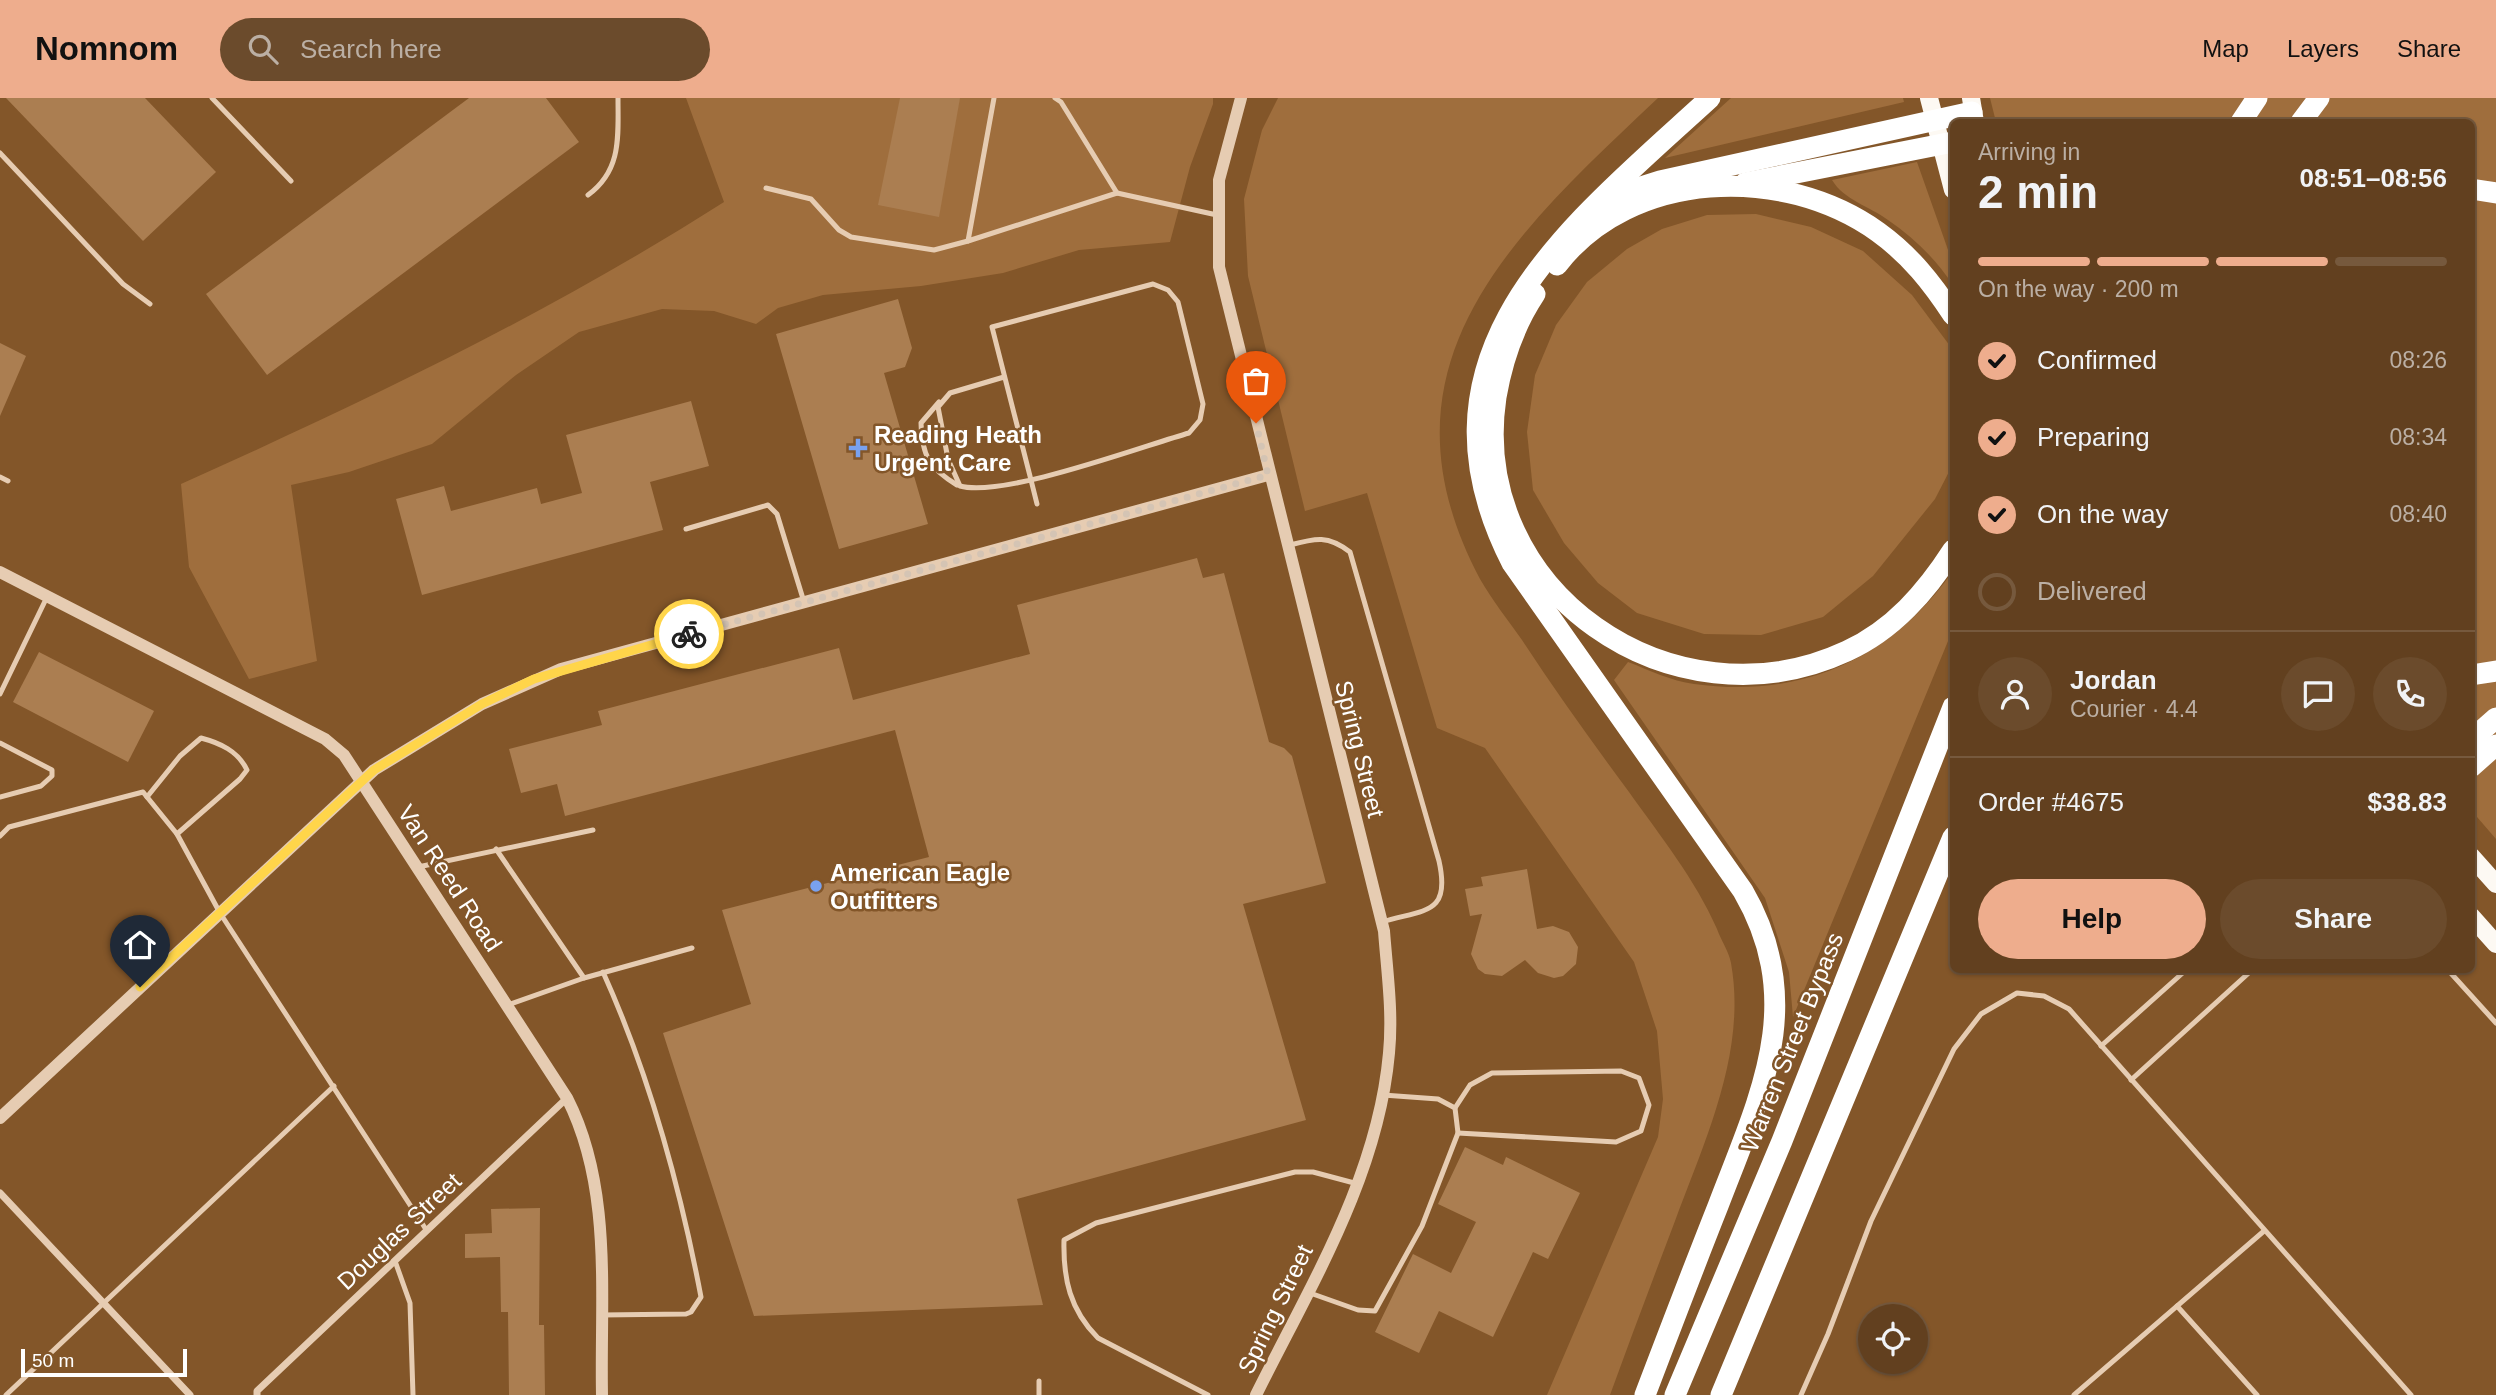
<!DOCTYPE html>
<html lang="en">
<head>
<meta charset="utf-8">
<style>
	body { margin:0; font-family:Helvetica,sans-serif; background:#6b4b2c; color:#f1f3f6; height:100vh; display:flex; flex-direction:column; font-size:26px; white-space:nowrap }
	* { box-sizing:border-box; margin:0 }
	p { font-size:23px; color:#bbafa4 }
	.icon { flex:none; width:38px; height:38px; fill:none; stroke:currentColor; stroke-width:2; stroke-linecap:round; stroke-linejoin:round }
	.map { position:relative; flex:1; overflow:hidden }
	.side { position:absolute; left:1950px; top:21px; width:525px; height:854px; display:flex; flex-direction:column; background:#62401f; border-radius:10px; box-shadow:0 2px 5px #0004,0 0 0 2px #76593d }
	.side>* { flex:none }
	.buttons { position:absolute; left:1858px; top:1206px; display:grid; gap:14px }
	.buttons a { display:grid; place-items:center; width:70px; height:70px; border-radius:50%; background:#62401f; box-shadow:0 2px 5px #0004,0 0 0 2px #76593d; font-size:35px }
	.scale { position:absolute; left:21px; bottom:18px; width:166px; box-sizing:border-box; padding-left:7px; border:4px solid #fff; border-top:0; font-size:19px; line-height:24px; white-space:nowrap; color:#fff; -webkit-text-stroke:5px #835629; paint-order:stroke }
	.pin { position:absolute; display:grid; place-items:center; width:60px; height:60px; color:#fff; margin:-72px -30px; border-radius:50% 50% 50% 0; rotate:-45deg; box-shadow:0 0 7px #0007 }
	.pin .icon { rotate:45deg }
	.courier { position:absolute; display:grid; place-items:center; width:70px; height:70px; margin:-35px; border:5px solid #ffd54a; border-radius:50%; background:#fff; color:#222; box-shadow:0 2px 9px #0007 }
	.headline em { font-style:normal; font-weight:800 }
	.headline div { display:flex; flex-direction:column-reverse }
	.headline { display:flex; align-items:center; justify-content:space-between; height:119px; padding:0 28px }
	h1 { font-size:46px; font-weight:800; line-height:52px }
	.bar { display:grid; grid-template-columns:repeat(4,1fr); gap:10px 7px; align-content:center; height:84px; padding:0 28px }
	.bar i { height:9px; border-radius:5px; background:#76593d }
	.bar .selected { background:#eead8d }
	.bar p { grid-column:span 4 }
	.line { display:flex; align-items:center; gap:18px; padding:0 28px; border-top:2px solid #76593d }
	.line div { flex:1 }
	.round { display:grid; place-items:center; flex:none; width:74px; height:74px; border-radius:37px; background:#6b4b2c }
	ol { padding:0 28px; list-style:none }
	li { display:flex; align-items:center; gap:21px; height:77px }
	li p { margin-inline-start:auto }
	li .icon { padding:7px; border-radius:50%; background:#eead8d; color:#111; stroke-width:4 }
	li:last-child { color:#bbafa4 }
	li i { width:38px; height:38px; border:4px solid #76593d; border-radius:50% }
	.cta { display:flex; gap:14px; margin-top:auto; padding:14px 28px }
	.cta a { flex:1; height:80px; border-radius:42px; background:#eead8d; color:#111; font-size:28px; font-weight:800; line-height:80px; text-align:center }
	.cta a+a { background:#6b4b2c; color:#f1f3f6 }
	header { display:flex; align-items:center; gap:42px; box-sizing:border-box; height:98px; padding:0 35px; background:#eead8d; color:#111 }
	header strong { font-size:33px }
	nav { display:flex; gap:38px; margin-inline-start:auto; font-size:24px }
	.search { width:490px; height:63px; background:#6b4b2c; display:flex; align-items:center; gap:18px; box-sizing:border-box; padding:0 24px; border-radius:38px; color:#bbafa4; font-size:26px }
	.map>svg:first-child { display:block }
	.green { fill:#9f6e3d }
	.building { fill:#ab7e51 }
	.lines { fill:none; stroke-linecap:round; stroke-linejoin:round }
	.service { stroke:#e6ccb2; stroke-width:5 }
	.minor { stroke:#e6ccb2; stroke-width:7 }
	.tertiary { stroke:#e6ccb2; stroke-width:12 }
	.primary { stroke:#fdf9f3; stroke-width:18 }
	.motorway { stroke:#fff; stroke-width:21 }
	.done { stroke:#d4c4b4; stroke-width:7; stroke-dasharray:0 12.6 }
	.route { stroke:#ffd54a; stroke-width:9 }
	.poi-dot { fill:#79a1ee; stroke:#835629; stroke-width:2.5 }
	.labels { text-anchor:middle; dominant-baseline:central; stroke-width:5; stroke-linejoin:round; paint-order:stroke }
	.poi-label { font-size:24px; font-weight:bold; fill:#fff; stroke:#835629; text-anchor:start }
	.street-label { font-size:24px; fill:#fff; stroke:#835629 }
</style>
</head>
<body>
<header>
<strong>Nomnom</strong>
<div class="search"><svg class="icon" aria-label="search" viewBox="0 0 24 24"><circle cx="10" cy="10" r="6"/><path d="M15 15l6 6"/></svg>Search here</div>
<nav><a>Map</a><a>Layers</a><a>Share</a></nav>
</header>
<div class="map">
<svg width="2496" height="1297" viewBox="0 0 2496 1297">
	<rect width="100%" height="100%" fill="#835629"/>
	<g class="green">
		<path d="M686,0H1213V6L1190,69L1170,144L1079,152L1003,175L921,188L823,197L778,210L756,226L714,213L662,211L579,234L516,277L432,346L349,374L291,387L317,563L249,581L189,469L181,386C368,302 550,215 724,104Z"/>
		<path d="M1278,0H1658C1513,137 1367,267 1480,481C1492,502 1508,522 1522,542C1556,594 1592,644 1629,694C1661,739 1695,781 1717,831C1721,842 1729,854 1731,865C1747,954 1705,1042 1675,1123C1653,1181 1631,1239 1610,1297H1547L1658,1039L1663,1001L1657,933L1634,864L1485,650L1437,630L1367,395L1305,413L1248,178L1244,101L1262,32Z"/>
		<polygon points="1731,0 1903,0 1904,4 1665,60"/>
		<polygon points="1990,0 2496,0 2496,741 2471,712 2471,24 1996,24"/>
		<path d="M1917,64L1953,166V187C1935,160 1914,140 1888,122C1869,108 1844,102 1832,82Z"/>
		<polygon points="1756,116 1811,129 1863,153 1912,197 1953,252 1953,366 1935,401 1873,478 1823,519 1761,537 1704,536 1637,515 1598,485 1564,445 1533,392 1527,334 1535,277 1556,227 1587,184 1627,151 1662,131 1707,117"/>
		<path d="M1953,473V531L1793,919L1789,874L1765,800L1614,582L1628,564C1649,572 1671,583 1694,586C1802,601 1891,561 1953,473Z"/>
	</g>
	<g class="building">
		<polygon points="6,0 145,0 216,74 143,143"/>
		<polygon points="469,0 546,0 579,44 267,277 206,196"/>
		<polygon points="900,0 960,0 939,119 878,107"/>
		<polygon points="898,201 912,250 905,269 884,275 928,426 839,451 776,236"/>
		<polygon points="0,245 26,258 0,318"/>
		<polygon points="691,303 709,368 650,384 663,432 422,497 396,401 444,388 451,413 537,390 541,406 582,395 566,337"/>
		<polygon points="1197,460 1203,480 1224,475 1269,644 1284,650 1292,658 1326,785 1243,806 1306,1022 1017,1101 1043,1207 754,1218 663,935 751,906 722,812 929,759 895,632 565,718 557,686 521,695 509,651 602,627 598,613 839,550 853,602 1030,556 1017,507"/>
		<polygon points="39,554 154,613 128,664 13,604"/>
		<polygon points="1527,771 1537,831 1553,828 1569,834 1578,849 1576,866 1563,878 1554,880 1538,875 1525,862 1502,878 1485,876 1478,871 1471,856 1482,816 1470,818 1465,791 1483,788 1481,779"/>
		<polygon points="1465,1049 1503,1067 1506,1059 1580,1095 1548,1161 1533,1154 1493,1239 1439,1213 1419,1255 1375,1234 1413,1156 1451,1175 1476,1124 1438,1106"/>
		<polygon points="540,1110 539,1227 544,1227 545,1297 509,1297 508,1214 501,1214 500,1159 465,1160 465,1136 492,1135 491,1111"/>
	</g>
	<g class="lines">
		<g class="service">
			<polyline points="212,0 291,83"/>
			<polyline points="994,0 968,143 1117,95 1217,117"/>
			<polyline points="1055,0 1061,4 1117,95"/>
			<polyline points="0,55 123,186 150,206"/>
			<polyline points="766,90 811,101 839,132 851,139 934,152 968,143"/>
			<path d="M588,97C622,72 618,38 618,0"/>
			<path d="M1004,279L950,295L938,309L948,361L960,388C1003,400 1140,349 1189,335L1200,322L1203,306L1178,204L1168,192L1153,186L992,229L1031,382L1037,406"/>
			<path d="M939,304L921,325C922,358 929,370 957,387"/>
			<polyline points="0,379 8,383"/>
			<polyline points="686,431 768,407 777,416 804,504"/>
			<path d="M1290,447C1316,440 1328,437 1350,454L1439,763C1451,817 1425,811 1382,824"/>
			<polyline points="0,596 47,499"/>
			<polyline points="0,645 52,672 52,678 41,688 0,699"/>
			<path d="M147,699L180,658L201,640C220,645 238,653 247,672L240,681L177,736"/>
			<polyline points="0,738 9,729 143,694 177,736 220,815 427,1133"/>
			<polyline points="496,751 584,880 692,850"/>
			<polyline points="418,769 593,732"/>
			<polyline points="2448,872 2496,925"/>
			<polyline points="508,907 584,880"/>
			<polyline points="2101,948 2186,872"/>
			<polyline points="2131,982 2252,872"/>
			<polyline points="1455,1010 1470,987 1492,975 1621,973 1639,980 1649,1007 1641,1033 1616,1044 1458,1035"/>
			<polyline points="395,1163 410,1205 413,1297"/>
			<polyline points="1310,1195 1358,1212 1375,1213 1422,1128 1458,1035 1455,1010 1438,1001 1383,997"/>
			<polyline points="2177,1208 2257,1297"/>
			<path d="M601,1217L686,1216L691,1214L701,1199C680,1089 649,976 603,874"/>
			<polyline points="1039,1283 1039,1297"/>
			<polyline points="6,1297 334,988"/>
			<path d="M1208,1297L1098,1240C1070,1212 1063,1181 1064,1142L1096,1125L1295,1074H1313L1358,1086"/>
			<polyline points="1801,1297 1828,1236 1871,1123 1954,951 1981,916 2017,895 2044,898 2069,911 2411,1297"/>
			<polyline points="2074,1297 2264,1133"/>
		</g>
		<g class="minor">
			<polyline points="0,1095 190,1297"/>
			<polyline points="257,1297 257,1293 567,1000"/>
		</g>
		<g class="tertiary">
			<path d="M1241,0L1219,82V169L1384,833C1387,873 1393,914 1389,955C1378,1079 1310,1188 1256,1297"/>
			<path d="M0,474L325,641L344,657L567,1000C613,1090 600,1199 602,1297"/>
			<polyline points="0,1020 374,672 482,606 561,571 1268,377"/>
		</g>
		<g class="primary">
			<polyline points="1929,0 1953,92"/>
			<polyline points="1971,0 1975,24"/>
			<polyline points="2471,758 2496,786"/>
			<polyline points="2471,818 2496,846"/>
		</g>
		<g class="motorway">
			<polyline points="2241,24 2257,0"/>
			<polyline points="2301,24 2319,0"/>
			<polyline points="1745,85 1953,44"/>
			<polyline points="2471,91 2496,95"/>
			<polyline points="1603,110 1641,89 1660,83 1972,14"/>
			<path d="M1557,167C1631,71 1783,66 1878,134C1910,157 1932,185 1953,217"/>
			<path d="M1535,196C1515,226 1502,264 1496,299C1467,493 1673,634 1847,553C1893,532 1926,494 1953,452"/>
			<polyline points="2471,577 2496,573"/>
			<polyline points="2471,642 2496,620"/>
			<polyline points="2471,669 2496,647"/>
			<path d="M1645,1297C1669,1234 1693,1171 1718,1108C1760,998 1808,905 1743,793L1512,465C1404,254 1569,129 1710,0"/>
			<polyline points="1675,1297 1782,1043 1953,609"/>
			<polyline points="1721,1297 1953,739"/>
		</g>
	</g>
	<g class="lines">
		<polyline class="done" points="689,536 1268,377 1256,325"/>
		<polyline class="route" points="140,889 374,672 482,606 534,581 689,536"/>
	</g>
	<g class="poi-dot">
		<path d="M854.5 339.5h7v7h7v7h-7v7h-7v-7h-7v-7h7z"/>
		<circle cx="816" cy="788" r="7"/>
	</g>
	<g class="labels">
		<g class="poi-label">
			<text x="874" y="336">Reading Heath<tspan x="874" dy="28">Urgent Care</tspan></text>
			<text x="830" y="774">American Eagle<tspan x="830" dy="28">Outfitters</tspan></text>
		</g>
		<g class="street-label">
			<text transform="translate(1360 651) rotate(76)">Spring Street</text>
			<text transform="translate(450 780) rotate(57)">Van Reed Road</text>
			<text transform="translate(1792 944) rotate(-68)">Warren Street Bypass</text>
			<text transform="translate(399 1133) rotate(-43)">Douglas Street</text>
			<text transform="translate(1275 1211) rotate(-64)">Spring Street</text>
		</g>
	</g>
</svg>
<div class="buttons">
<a><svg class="icon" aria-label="locate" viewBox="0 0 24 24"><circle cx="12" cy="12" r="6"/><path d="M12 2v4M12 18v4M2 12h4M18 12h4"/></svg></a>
</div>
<div class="scale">50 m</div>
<div class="pin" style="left:1256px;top:325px;background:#ea580c"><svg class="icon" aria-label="bag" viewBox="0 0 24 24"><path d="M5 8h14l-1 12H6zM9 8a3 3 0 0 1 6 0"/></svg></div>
<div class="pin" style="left:140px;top:889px;background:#1f2937"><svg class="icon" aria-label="home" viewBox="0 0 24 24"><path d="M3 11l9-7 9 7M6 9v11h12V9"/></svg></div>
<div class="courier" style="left:689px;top:536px"><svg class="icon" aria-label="bike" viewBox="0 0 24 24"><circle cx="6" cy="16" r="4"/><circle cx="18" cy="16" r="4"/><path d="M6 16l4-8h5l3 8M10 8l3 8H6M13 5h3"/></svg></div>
<section class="side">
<div class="headline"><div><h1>2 min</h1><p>Arriving in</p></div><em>08:51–08:56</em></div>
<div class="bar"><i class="selected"></i><i class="selected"></i><i class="selected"></i><i></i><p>On the way · 200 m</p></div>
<ol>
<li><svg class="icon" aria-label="check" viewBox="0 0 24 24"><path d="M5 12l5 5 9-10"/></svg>Confirmed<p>08:26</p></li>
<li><svg class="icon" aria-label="check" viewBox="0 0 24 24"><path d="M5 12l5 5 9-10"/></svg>Preparing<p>08:34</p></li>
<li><svg class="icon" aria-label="check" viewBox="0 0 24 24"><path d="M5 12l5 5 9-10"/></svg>On the way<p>08:40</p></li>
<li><i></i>Delivered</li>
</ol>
<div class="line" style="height:126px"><a class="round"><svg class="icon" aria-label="person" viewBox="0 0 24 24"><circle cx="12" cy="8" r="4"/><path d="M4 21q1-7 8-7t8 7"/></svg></a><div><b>Jordan</b><p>Courier · 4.4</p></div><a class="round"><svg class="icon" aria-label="chat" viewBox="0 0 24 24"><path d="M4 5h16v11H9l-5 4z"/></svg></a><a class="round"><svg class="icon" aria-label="phone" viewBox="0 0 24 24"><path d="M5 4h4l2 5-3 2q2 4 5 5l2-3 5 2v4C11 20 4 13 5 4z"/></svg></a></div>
<div class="line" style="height:91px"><div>Order #4675</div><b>$38.83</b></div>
<div class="cta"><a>Help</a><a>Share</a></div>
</section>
</div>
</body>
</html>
